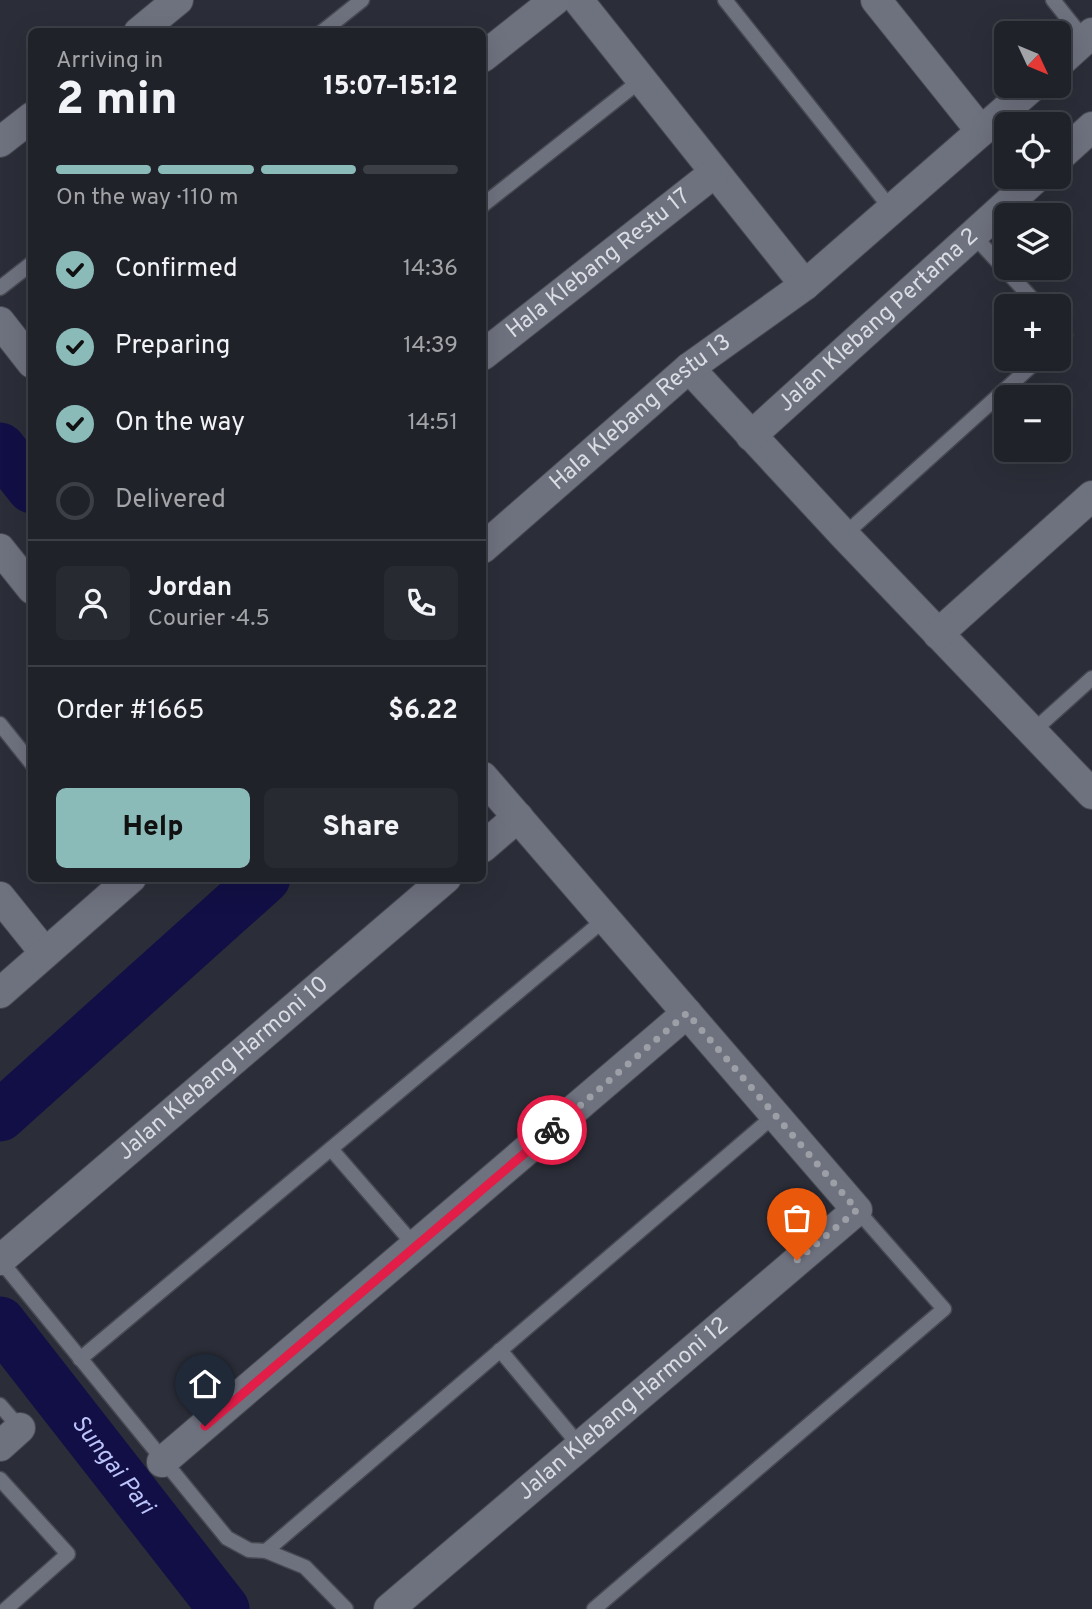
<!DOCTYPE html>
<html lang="en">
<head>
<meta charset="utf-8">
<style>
	body { margin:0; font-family:Overpass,sans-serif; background:#282a32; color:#f1f3f6; height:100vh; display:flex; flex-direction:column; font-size:26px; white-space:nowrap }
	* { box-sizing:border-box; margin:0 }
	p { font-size:23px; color:#a2a4a8 }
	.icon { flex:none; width:38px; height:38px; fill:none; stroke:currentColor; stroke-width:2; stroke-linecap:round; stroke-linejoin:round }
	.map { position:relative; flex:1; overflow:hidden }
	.details { position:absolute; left:28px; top:28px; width:458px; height:854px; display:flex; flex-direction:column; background:#20222a; border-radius:10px; box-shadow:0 7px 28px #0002,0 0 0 2px #3d3f47 }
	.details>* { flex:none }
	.needle { width:46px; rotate:134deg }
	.controls { position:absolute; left:994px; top:21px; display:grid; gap:14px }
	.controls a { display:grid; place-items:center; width:77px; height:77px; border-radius:10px; background:#20222a; box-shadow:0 7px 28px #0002,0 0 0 2px #3d3f47; font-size:35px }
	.pin { position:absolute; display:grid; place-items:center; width:60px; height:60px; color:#fff; margin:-72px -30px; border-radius:50% 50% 50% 0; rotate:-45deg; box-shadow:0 0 7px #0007 }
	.pin .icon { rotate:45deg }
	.courier { position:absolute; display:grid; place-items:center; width:70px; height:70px; margin:-35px; border:5px solid #e11d48; border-radius:50%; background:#fff; color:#222; box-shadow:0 2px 9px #0007 }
	.head em { font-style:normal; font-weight:800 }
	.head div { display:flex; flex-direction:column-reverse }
	.head { display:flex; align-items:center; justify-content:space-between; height:119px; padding:0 28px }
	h1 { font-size:46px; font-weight:800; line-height:52px }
	.bar { display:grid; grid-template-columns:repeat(4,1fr); gap:10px 7px; align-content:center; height:84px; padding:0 28px }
	.bar i { height:9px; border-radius:5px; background:#3d3f47 }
	.bar .active { background:#8bbbb9 }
	.bar p { grid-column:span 4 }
	.line { display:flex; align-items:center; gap:18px; padding:0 28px; border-top:2px solid #3d3f47 }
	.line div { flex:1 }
	.round { display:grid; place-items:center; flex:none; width:74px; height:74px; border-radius:10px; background:#282a32 }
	ol { padding:0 28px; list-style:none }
	li { display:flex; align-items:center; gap:21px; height:77px }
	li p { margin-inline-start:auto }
	li .icon { padding:7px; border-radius:50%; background:#8bbbb9; color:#111; stroke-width:4 }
	li:last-child { color:#a2a4a8 }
	li i { width:38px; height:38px; border:4px solid #3d3f47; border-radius:50% }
	.action { display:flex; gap:14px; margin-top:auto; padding:14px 28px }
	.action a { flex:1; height:80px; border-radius:10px; background:#8bbbb9; color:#111; font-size:28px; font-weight:800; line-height:80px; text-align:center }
	.action a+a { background:#282a32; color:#f1f3f6 }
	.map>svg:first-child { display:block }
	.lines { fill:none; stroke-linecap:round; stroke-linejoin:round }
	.river { stroke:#120f46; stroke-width:51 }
	.lane-casing { stroke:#474952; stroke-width:17 }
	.street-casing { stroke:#474952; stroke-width:32 }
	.lane { stroke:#6e717e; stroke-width:14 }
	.street { stroke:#6e717e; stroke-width:30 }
	.done { stroke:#9d9fa7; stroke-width:7; stroke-dasharray:0 12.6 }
	.route { stroke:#e11d48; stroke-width:9 }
	.labels { text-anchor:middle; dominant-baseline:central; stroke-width:5; stroke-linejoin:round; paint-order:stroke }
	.street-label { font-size:23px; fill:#dadce3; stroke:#2b2d38 }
	.water-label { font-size:24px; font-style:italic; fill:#bbc4fa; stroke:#2b2d38 }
</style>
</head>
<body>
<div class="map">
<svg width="1092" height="1609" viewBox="0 0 1092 1609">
	<rect width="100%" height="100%" fill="#2b2d38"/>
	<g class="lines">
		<g class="river">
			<polyline points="0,448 32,488"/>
			<polyline points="0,1116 265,878"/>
			<path id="s1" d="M0,1322L224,1609"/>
		</g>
		<g class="lane-casing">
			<g id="lane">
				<polyline points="725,0 892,210"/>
				<polyline points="1053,0 1085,40"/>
				<polyline points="322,32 362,0"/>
				<polyline points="483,205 641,80"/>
				<polyline points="973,235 1039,306"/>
				<polyline points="0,288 32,263"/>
				<polyline points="1059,328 1065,335 1059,341"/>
				<polyline points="844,535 1039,359"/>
				<polyline points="0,724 32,764"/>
				<polyline points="1032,732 1092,678"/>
				<polyline points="331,1149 416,1247"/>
				<polyline points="0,1260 227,1538 249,1550 266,1551 775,1115"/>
				<polyline points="500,1350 580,1446"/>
				<polyline points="80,1359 605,919"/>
				<polyline points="0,1405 20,1428"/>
				<polyline points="0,1479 68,1554 6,1609"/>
				<polyline points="266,1551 305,1567 346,1609"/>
				<polyline points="594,1609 944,1309 857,1210"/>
			</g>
		</g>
		<g class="street-casing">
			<g id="street">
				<polyline points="578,0 805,285"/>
				<polyline points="876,0 981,131"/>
				<polyline points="139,32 178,0"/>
				<polyline points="483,57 555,0"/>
				<polyline points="1059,63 1092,33"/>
				<polyline points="0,142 32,117"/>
				<polyline points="1059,157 1092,127"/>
				<polyline points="0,322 32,363"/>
				<path id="s2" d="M483,355L714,173"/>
				<polyline points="689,368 844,535 1092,794"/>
				<path id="s3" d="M751,436L1037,177"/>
				<path id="s4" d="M483,548L689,368L805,285L1033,86"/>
				<polyline points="0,549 32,589"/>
				<polyline points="938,634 1092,496"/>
				<polyline points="483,847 518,817"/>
				<polyline points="0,897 45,953"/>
				<polyline points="0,993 131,878"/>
				<path id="s5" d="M0,1260L446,878"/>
				<polyline points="0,1446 20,1428"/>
				<polyline points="162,1462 687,1013"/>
				<path id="s6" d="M389,1609L857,1210L483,777"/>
			</g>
		</g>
		<use href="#lane" class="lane"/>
		<use href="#street" class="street"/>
	</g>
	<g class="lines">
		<polyline class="done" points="552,1130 687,1013 857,1210 797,1260"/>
		<polyline class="route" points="205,1426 552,1130"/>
	</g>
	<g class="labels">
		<g class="street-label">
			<text stroke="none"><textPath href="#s2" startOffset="147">Hala Klebang Restu 17</textPath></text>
			<text stroke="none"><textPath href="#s3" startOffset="172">Jalan Klebang Pertama 2</textPath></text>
			<text stroke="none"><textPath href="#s4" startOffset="208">Hala Klebang Restu 13</textPath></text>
			<text stroke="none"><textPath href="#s5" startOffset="294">Jalan Klebang Harmoni 10</textPath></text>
			<text stroke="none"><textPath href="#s6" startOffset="308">Jalan Klebang Harmoni 12</textPath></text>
		</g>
		<g class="water-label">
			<text stroke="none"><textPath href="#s1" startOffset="182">Sungai Pari</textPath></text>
		</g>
	</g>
</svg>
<div class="controls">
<a><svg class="needle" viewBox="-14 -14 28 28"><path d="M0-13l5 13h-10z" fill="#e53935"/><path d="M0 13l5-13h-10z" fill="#a2a4a8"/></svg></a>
<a><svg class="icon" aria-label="locate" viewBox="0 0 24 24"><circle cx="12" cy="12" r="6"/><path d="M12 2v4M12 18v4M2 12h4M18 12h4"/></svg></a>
<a><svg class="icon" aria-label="layers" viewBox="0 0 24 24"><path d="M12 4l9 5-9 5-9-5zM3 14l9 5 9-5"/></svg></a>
<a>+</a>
<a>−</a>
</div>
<div class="pin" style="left:797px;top:1260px;background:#ea580c"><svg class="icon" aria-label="bag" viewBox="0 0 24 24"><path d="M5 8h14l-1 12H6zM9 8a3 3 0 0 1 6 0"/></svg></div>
<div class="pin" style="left:205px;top:1426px;background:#1f2937"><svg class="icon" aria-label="home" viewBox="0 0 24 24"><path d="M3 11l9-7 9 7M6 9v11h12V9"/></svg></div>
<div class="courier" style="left:552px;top:1130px"><svg class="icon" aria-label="bike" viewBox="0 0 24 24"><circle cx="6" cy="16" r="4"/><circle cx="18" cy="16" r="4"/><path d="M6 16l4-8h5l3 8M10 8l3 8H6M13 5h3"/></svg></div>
<section class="details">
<div class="head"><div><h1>2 min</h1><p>Arriving in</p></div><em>15:07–15:12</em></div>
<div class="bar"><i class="active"></i><i class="active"></i><i class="active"></i><i></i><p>On the way · 110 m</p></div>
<ol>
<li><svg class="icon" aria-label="check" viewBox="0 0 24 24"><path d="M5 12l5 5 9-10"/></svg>Confirmed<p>14:36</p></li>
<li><svg class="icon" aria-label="check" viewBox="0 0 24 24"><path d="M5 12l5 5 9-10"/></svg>Preparing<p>14:39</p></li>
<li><svg class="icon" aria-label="check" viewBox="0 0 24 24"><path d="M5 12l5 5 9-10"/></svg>On the way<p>14:51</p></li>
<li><i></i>Delivered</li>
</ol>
<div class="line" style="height:126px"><a class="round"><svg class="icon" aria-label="person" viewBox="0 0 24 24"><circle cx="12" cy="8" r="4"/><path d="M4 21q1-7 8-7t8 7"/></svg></a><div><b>Jordan</b><p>Courier · 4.5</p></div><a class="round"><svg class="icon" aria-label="phone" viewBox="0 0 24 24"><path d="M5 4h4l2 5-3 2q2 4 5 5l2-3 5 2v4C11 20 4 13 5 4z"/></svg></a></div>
<div class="line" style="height:91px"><div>Order #1665</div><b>$6.22</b></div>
<div class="action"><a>Help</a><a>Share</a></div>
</section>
</div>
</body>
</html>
